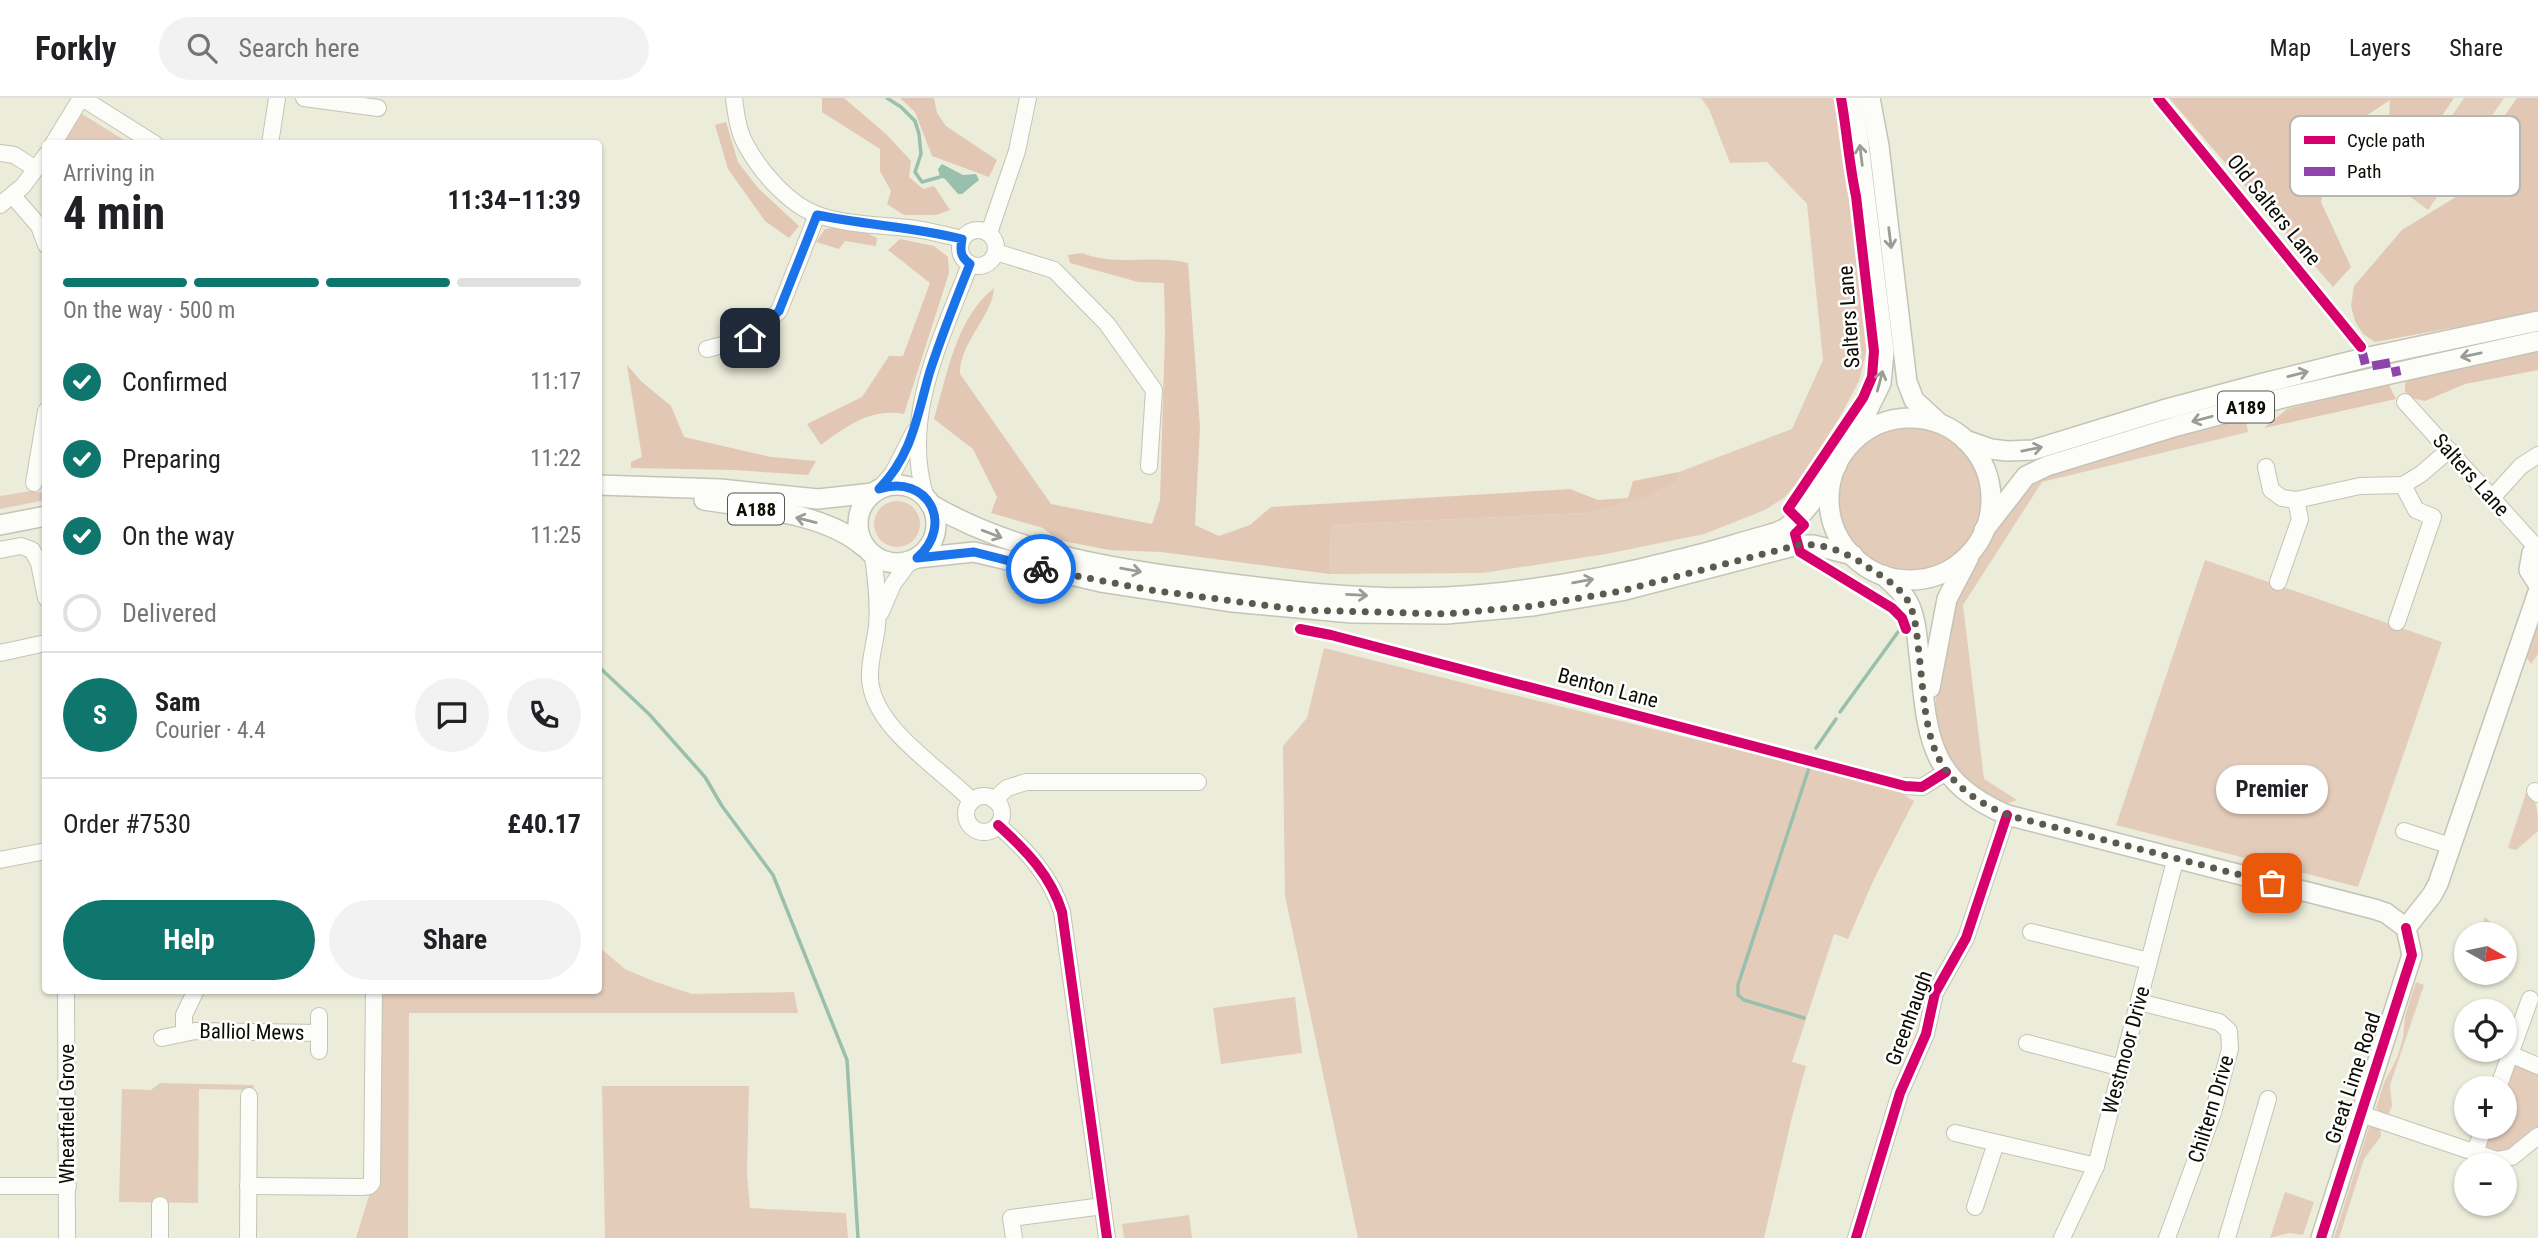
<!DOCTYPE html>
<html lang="en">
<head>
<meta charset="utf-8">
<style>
	body { margin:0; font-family:"Roboto Condensed",sans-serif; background:#f2f2f2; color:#202124; height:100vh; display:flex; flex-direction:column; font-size:26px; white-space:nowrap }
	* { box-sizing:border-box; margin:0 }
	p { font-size:23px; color:#757577 }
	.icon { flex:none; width:38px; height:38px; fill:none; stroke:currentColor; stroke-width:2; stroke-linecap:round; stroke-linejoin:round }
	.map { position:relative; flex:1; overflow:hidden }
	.side { position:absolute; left:42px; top:42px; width:560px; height:854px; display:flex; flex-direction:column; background:#fff; border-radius:7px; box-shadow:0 2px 5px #0004 }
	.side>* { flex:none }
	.needle { width:46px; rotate:99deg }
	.tools { position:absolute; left:2454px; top:824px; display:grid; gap:14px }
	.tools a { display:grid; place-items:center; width:63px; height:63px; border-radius:50%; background:#fff; box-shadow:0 2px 5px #0004; font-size:35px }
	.pin { position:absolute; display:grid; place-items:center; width:60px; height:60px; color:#fff; margin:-30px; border-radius:14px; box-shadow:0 4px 10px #0006 }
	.courier { position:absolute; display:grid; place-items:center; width:70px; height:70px; margin:-35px; border:5px solid #1a73e8; border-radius:50%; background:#fff; color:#222; box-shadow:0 2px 9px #0007 }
	.bubble { position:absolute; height:49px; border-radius:24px; background:#fff; box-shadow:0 2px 5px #0004; font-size:23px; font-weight:700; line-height:49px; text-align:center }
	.headline em { font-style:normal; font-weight:700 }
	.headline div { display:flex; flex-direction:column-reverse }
	.headline { display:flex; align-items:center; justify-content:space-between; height:119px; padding:0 21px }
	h1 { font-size:46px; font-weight:700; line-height:52px }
	.bar { display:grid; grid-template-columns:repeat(4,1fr); gap:10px 7px; align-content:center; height:84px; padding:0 21px }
	.bar i { height:9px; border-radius:5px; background:#e0e0e0 }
	.bar .active { background:#0f766e }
	.bar p { grid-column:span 4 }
	.line { display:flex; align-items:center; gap:18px; padding:0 21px; border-top:2px solid #e0e0e0 }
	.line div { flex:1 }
	.round { display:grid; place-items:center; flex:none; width:74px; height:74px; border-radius:37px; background:#f2f2f2 }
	ol { padding:0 21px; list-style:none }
	li { display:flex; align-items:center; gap:21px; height:77px }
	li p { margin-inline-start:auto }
	li .icon { padding:7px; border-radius:50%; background:#0f766e; color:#fff; stroke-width:4 }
	li:last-child { color:#757577 }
	li i { width:38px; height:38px; border:4px solid #e0e0e0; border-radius:50% }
	.cta { display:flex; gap:14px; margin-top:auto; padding:14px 21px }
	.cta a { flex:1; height:80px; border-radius:42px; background:#0f766e; color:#fff; font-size:28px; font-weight:700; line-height:80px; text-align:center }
	.cta a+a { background:#f2f2f2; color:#202124 }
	header { display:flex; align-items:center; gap:42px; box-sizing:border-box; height:98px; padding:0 35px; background:#fff; border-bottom:2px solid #e0e0e0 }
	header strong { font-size:33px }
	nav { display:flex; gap:38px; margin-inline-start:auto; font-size:24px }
	.search { width:490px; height:63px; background:#f2f2f2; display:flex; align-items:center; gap:18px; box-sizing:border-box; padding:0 24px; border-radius:38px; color:#757577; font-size:26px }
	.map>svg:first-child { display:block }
	.green { fill:#e4ccbb }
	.forest { fill:#e2c7b4 }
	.water { fill:#98c0ad }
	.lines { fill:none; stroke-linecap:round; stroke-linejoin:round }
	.stream { stroke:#98c0ad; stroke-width:3.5 }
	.minor-casing { stroke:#c4c4b6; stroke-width:18 }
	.major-casing { stroke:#c4c4b6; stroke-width:22 }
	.minor { stroke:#fcfcf9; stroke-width:16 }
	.major { stroke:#fcfcf9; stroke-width:19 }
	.quiet { stroke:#8e44ad; stroke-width:9; stroke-dasharray:18 9; stroke-linecap:butt }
	.cycleway-casing { stroke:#fff; stroke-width:15 }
	.cycleway { stroke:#d6006c; stroke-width:10 }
	.oneway { stroke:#9c9c97 }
	.done { stroke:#5a5a4e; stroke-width:7; stroke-dasharray:0 12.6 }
	.route { stroke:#1a73e8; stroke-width:9 }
	.labels { text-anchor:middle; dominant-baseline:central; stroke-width:5; stroke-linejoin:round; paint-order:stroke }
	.shield { fill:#fff; stroke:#55554f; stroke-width:2 }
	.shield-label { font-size:19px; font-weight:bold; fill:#0c0c03 }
	.street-label { font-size:21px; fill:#0c0c03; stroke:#fff }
	.key { fill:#fff; stroke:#b6b6b3; stroke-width:2 }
	.key-label { font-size:19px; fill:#0c0c03 }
</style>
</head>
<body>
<header>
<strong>Forkly</strong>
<div class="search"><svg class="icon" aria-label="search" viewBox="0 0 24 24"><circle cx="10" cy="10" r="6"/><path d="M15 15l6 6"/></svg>Search here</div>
<nav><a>Map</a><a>Layers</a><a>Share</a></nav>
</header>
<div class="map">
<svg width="2538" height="1140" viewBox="0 0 2538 1140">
	<rect width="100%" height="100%" fill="#ececda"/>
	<g class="green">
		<polygon points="1701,0 1836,0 1843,30 1868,248 1859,283 1841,317 1802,379 1785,399 1765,412 1704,436 1606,456 1483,475 1330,476 1331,427 1584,415 1675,383 1679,374 1792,331 1823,262 1807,106 1767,64 1730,65 1709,11"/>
		<polygon points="2464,0 2504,0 2428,112 2401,92"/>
		<polygon points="82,16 129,45 64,45"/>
		<polygon points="2245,318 2248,334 2042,384 1963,507 1984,681 2017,702 2006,706 1986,697 1967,682 1951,664 1940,639 1935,618 1936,596 1959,486 2016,398 2041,375"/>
		<circle cx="1910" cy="400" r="73"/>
		<polygon points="31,393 45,395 45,402 0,411 0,398"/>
		<circle cx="897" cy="426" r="23"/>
		<polygon points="2205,462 2442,544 2358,789 2116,727"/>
		<polygon points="2538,525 2538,556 2531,566 2526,559"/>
		<path d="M1324,550C1515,599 1708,642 1899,694L1914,703L1874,781L1848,841L1834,836L1792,964L1806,968L1792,1019L1764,1140H1358L1285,798L1283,648L1307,620Z"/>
		<path d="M2527,692C2538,701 2538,717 2538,733L2516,752L2508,750Z"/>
		<polygon points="2485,819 2502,836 2480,836"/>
		<polygon points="599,849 625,871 653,883 692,896 794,894 798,915 409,915 408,1140 356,1140 371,1091 378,893 598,892"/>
		<polygon points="2416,884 2424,887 2390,987 2392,1008 2389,1015 2384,1017 2376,1010 2384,985 2397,960 2403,940 2405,918"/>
		<polygon points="1295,899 1302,955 1221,966 1213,910"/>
		<path d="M2518,966L2538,973V1030L2507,1056L2486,1054L2483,1046L2490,1029H2504C2504,1009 2500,979 2518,966Z"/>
		<polygon points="160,985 254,987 253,992 199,991 198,1105 119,1104 122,991 151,992"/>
		<polygon points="602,988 749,988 747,1076 750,1110 846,1115 848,1140 605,1140"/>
		<polygon points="2373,1027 2380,1030 2381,1038 2364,1061 2339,1140 2334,1140 2369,1029"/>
		<polygon points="2285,1094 2314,1104 2303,1137 2289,1135 2270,1140"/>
		<polygon points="1189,1117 1192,1140 1124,1140 1122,1126"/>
	</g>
	<g class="forest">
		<polygon points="822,0 844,0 887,37 911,63 909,79 923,91 934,88 950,112 936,117 904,117 887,106 891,93 880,73 880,51 822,14"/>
		<polygon points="900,0 934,0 937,15 946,28 997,62 989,79 932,58 915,14"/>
		<polygon points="2169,0 2454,0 2427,40 2389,19 2390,2 2366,18 2328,60 2321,104 2351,169 2333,189"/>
		<polygon points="2517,0 2538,0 2538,214 2375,244 2363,236 2355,223 2351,208 2354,188 2402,132 2464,94 2474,82 2474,62"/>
		<polygon points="726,24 738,64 758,90 799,128 789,140 765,123 728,71 715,27"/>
		<polygon points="833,130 867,135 877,140 876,148 845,143 839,151 816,144 825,131"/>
		<path d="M900,141L934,148L948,159L949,175L904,316C870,310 847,328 821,347L807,326L862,299L889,258H903L930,185L888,152Z"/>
		<path d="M1082,155C1117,169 1152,156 1188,165L1200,329L1195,427L1219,438L1250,427L1271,409L1570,391L1598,402L1628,400L1633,383L1679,374L1676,383L1644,399L1584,415L1331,427L1330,476L1161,454L1109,452L1058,442L1043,430L991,415L997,399L973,351L934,321C947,277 956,220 994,190C993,217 959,245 960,276L1051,406L1152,426L1160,402L1165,235L1164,185L1138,184L1070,165L1068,157Z"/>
		<polygon points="2538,252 2538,272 2465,286 2425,303 2411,300 2405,293 2405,285 2408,282"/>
		<polygon points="627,267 641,283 671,308 684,339 771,359 816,363 808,377 734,372 631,370 631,364 642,359"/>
		<polygon points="2381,287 2389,287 2396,301 2264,330 2287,311"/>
	</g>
	<polygon class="water" points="942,66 963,77 976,76 979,82 962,96 958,96 945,81 940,79 938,71"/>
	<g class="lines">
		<g class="stream">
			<polyline points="887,0 901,9 915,23 919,36 921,56 915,74 922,84 940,79"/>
			<polyline points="598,568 649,616 705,679 722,708 773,777 847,962 858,1140"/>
			<polyline points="1840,614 1898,534"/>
			<polyline points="1816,650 1836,621"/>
			<polyline points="1804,920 1744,902 1738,897 1738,887 1809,670"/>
		</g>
		<g class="minor-casing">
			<g id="minor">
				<polyline points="82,0 155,46"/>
				<polyline points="304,0 378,10"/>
				<path d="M734,0C736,16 738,33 746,47C760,73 789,107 818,117C847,127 880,127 909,130C927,132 945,137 962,141"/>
				<polyline points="53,46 81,0"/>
				<polyline points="270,46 277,0"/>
				<polyline points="0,55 14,57 36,71"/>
				<polyline points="13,98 39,128 46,147"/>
				<polyline points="0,107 23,88 46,57"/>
				<circle cx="978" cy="150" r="18"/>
				<polyline points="989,135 1017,53 1028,0"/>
				<polyline points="996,154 1054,172 1107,226 1154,292 1149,368"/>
				<polyline points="707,251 750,240 779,213 817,117"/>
				<polyline points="2405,304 2537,450"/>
				<polyline points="2266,369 2271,392 2282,400 2296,402 2360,388 2403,387"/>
				<polyline points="34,385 46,313"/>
				<polyline points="879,391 893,375 914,334"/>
				<path d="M926,400C900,320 942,240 970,166"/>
				<polyline points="2492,400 2521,368 2538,357"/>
				<polyline points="0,452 21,448 32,452 39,465 46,500"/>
				<path d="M873,458C876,481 879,505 877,528C875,546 869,563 870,581C873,630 940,670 972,703"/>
				<polyline points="2278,484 2300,421 2296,402"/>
				<polyline points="881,514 893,486 910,463"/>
				<polyline points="2397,524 2433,419 2416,412 2403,387 2421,376 2449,352"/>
				<polyline points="0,555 46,545"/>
				<polyline points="1905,688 1922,689 1946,674"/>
				<polyline points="2535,693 2538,696"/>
				<circle cx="984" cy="716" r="18"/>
				<polyline points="994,702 1007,690 1026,684 1198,684"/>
				<path d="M998,727C1026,752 1051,778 1062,814L1107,1140"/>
				<polyline points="2404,733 2451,748"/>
				<polyline points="0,762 46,753"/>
				<polyline points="2031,834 2149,863"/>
				<polyline points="66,892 67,1140"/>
				<polyline points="2139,904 2219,924 2229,933 2230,951 2213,1015 2167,1140"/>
				<polyline points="319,918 319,953"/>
				<polyline points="184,934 184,917 196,892"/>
				<polyline points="162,940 195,933 319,935"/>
				<polyline points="2027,945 2122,970"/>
				<polyline points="2510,956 2538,968"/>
				<polyline points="2498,990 2530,901"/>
				<polyline points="2361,1016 2497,1062 2512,1059 2538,1038"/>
				<polyline points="1955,1035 2096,1068"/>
				<polyline points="2475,1054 2484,1029"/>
				<polyline points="0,1088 68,1088"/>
				<polyline points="248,1088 362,1089 369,1088 372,1085 374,892"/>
				<polyline points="1975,1109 1996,1045"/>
				<polyline points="160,1140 160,1107"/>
				<polyline points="248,1140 249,998"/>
				<polyline points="1014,1140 1011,1120 1103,1108"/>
				<polyline points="1856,1140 1900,995 1926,936 1935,895 1966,840 2007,717"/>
				<polyline points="2062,1140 2096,1068 2176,759"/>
				<polyline points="2227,1140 2268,1001"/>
			</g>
		</g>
		<g class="major-casing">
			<g id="major">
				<polyline points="1851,0 1858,38 1884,254 1881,285 1854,340"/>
				<polyline points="1870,0 1879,48 1907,284 1914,302 1938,324"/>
				<circle cx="1910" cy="401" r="81"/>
				<polyline points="1965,342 1991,351 2007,353 2033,352 2163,312 2264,285 2364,260 2538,223"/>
				<polyline points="598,387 720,391 818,401 873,395"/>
				<circle cx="897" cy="426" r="39"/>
				<path d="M704,402C754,410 826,415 864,449"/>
				<path d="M930,406C1011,453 1102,469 1193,481C1276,492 1362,503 1446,499C1526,495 1604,481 1681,461C1707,455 1732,447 1757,440C1767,437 1779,435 1787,429C1808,415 1822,387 1837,367"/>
				<polyline points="0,427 46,418"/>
				<polyline points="1984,432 2026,378 2047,368 2177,328 2287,299 2538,243"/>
				<polyline points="2538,449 2532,455 2529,472 2538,486"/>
				<polyline points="917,460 974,454 1101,484 1233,504 1352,515 1446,516 1533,508 1621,493 1798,447 1813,447 1853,457"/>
				<path d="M1883,477C1892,485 1902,493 1908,504C1916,519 1917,540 1919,556C1928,636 1925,681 2007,717L2374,811L2386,815L2406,830L2412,857L2321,1140"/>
				<polyline points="1930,590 1947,501 1969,459"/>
				<polyline points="2406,830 2432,797 2438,786 2538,494"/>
			</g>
		</g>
		<use href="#minor" class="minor"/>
		<use href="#major" class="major"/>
		<polyline class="quiet" points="2361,249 2366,269 2394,264 2397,278"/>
		<g class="cycleway-casing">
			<g id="cycleway">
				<path d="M1841,0C1847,33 1849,66 1856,98L1874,253L1872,279L1863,300L1788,411L1804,427L1795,436L1800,454L1892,510L1902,520L1906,531"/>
				<polyline points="2158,0 2361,249"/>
				<polyline points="1300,531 1331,537 1905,688 1922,689 1946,674"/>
				<path d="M998,727C1026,752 1051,778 1062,814L1107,1140"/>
				<polyline points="1856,1140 1900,995 1926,936 1935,895 1966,840 2007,717"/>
				<polyline points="2321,1140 2412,857 2406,830"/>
			</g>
		</g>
		<use href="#cycleway" class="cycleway"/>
	</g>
	<defs><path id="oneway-shaft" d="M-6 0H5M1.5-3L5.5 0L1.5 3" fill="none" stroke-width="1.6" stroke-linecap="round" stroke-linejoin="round" transform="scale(1.75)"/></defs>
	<g class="oneway">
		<use href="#oneway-shaft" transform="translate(1861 57) rotate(-97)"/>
		<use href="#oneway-shaft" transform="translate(1890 140) rotate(83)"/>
		<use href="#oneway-shaft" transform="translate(2471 257) rotate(168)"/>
		<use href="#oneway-shaft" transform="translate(2298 276) rotate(-14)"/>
		<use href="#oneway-shaft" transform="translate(1880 283) rotate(-75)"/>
		<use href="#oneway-shaft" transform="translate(2202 321) rotate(165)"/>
		<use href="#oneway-shaft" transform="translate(2032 351) rotate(-11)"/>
		<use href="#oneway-shaft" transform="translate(806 422) rotate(-166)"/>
		<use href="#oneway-shaft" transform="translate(992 436) rotate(21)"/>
		<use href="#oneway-shaft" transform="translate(1131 472) rotate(10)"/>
		<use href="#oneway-shaft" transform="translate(1583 483) rotate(-10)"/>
		<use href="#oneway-shaft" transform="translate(1357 497) rotate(3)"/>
	</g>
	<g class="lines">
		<path class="done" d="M1041,471L1150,492L1301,512L1446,516L1533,508L1621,493L1798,447C1820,444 1846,454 1863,466C1880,478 1897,485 1908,503C1916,518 1917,539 1919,556C1928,635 1924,681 2007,717L2272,785"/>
		<path class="route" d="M750,240L779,213L817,117C865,127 914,129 962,141C960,152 960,159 970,166C956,201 942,237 930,273C917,317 913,356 879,391C928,375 955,427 917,460L974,454L1041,471"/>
	</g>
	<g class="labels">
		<g class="shield">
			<rect x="2218" y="293.5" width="56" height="31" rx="5"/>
			<rect x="728" y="395.5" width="56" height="31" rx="5"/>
		</g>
		<g class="shield-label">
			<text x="2246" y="309">A189</text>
			<text x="756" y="411">A188</text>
		</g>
		<g class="street-label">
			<text transform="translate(2274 112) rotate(51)">Old Salters Lane</text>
			<text transform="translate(1849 219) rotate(-94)">Salters Lane</text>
			<text transform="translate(2471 377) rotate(48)">Salters Lane</text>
			<text transform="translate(1608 590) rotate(15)">Benton Lane</text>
			<text transform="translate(1909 920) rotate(-70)">Greenhaugh</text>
			<text transform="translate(252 934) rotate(1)">Balliol Mews</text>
			<text transform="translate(2126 952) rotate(-75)">Westmoor Drive</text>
			<text transform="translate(2353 980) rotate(-72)">Great Lime Road</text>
			<text transform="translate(2211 1011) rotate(-73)">Chiltern Drive</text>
			<text transform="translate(67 1016) rotate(-90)">Wheatfield Grove</text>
		</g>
	</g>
	<rect x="2290" y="18" width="230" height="80" rx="10" class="key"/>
	<rect x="2304" y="38" width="31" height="8" fill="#d6006c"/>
	<rect x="2304" y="69" width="31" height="9" fill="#8e44ad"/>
	<g class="key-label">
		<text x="2347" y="49">Cycle path</text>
		<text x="2347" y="80">Path</text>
	</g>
</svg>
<div class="tools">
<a><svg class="needle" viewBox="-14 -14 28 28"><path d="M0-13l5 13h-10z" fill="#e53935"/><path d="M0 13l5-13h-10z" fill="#757577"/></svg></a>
<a><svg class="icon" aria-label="locate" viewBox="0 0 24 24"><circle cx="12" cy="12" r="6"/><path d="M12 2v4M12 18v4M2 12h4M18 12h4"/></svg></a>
<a>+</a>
<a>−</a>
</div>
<div class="pin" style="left:2272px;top:785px;background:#ea580c"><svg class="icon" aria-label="bag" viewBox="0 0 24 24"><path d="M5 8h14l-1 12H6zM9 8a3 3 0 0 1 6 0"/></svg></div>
<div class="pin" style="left:750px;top:240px;background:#1f2937"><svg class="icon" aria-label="home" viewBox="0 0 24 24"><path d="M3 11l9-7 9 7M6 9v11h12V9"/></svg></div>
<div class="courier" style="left:1041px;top:471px"><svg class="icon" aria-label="bike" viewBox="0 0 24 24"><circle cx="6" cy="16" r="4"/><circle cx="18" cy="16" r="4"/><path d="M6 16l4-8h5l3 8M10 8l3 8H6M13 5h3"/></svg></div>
<div class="bubble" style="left:2216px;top:667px;width:112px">Premier</div>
<section class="side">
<div class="headline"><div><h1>4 min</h1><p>Arriving in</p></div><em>11:34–11:39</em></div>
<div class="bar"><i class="active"></i><i class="active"></i><i class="active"></i><i></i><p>On the way · 500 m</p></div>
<ol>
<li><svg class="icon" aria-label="check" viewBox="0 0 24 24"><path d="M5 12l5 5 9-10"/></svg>Confirmed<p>11:17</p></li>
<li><svg class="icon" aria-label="check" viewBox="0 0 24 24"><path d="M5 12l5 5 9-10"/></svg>Preparing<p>11:22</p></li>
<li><svg class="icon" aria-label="check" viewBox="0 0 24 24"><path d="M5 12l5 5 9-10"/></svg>On the way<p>11:25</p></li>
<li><i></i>Delivered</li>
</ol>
<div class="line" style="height:126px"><b class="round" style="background:#0f766e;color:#fff">S</b><div><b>Sam</b><p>Courier · 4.4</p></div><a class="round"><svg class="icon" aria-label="chat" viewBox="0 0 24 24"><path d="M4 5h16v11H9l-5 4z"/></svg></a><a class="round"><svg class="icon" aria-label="phone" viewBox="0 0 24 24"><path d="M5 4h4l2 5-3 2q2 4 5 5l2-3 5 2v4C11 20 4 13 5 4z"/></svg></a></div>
<div class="line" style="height:91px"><div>Order #7530</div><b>£40.17</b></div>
<div class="cta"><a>Help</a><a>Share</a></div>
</section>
</div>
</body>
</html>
